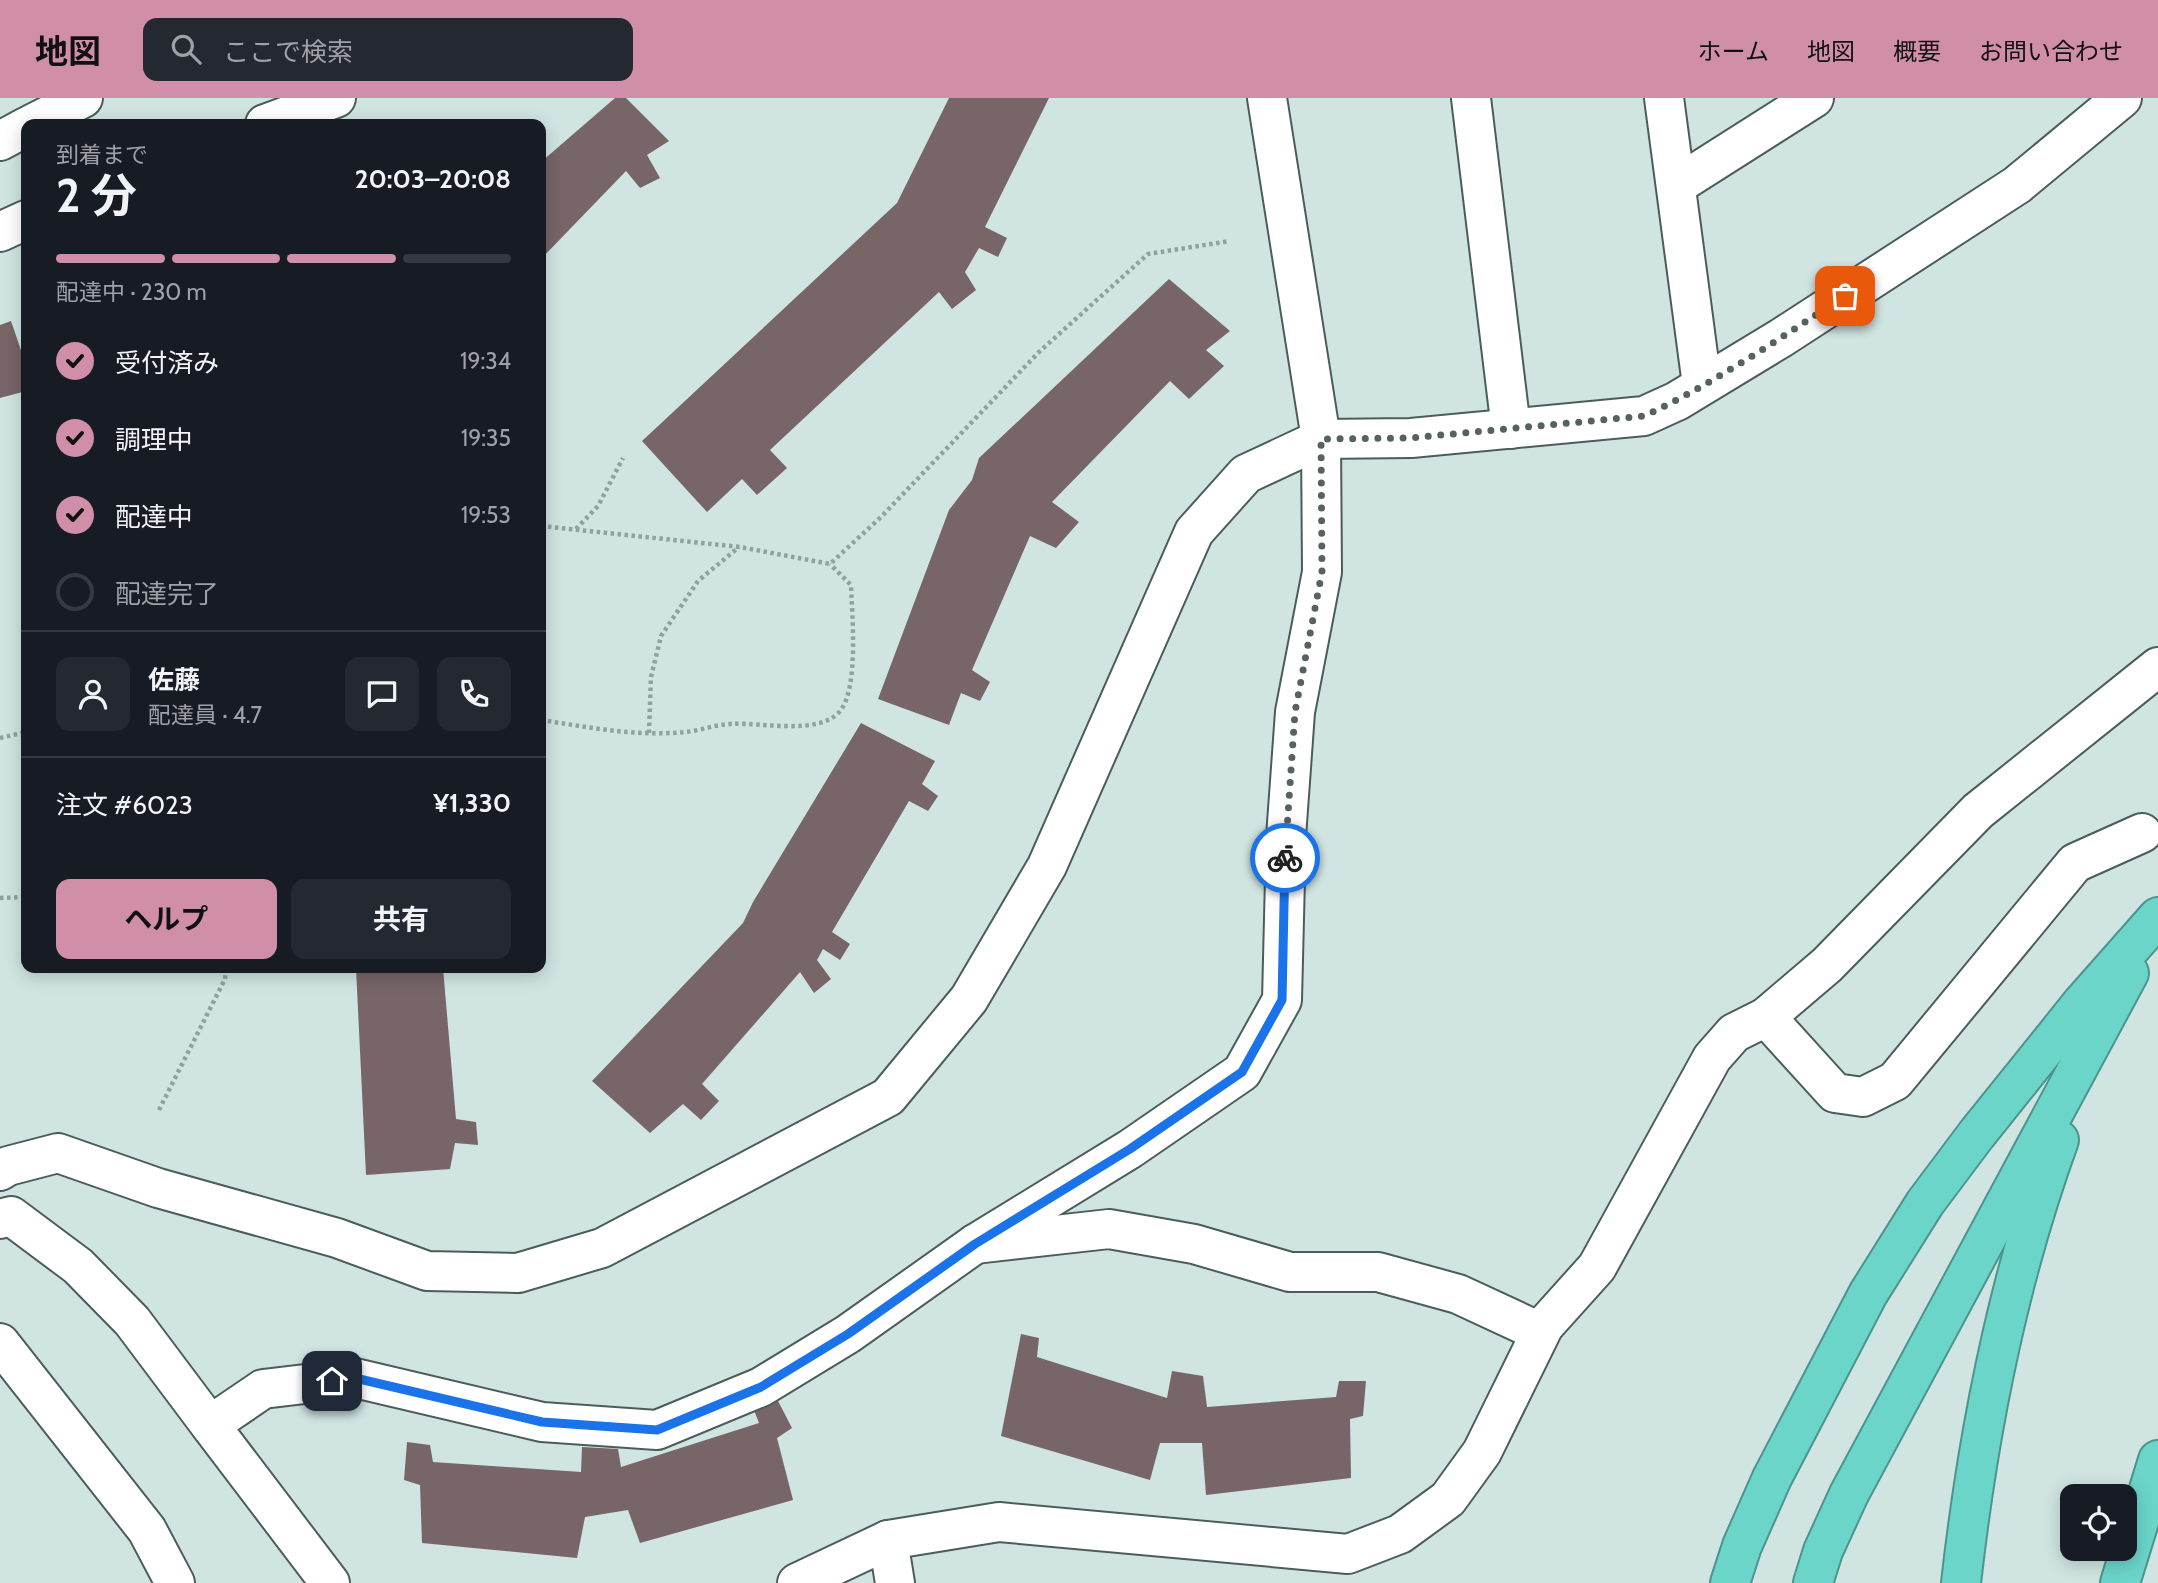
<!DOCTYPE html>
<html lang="ja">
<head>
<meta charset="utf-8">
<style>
	body { margin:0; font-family:Cabin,"Noto Sans JP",sans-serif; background:#242831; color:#f1f3f6; height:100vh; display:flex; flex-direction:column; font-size:26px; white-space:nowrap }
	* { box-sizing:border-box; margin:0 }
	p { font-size:23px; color:#9ea1a6 }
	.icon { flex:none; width:38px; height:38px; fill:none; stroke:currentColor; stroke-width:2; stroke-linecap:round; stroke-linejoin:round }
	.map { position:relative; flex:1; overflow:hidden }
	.panel { position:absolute; left:21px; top:21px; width:525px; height:854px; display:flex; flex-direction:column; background:#171b24; border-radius:14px; box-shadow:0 4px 18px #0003 }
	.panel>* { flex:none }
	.controls { position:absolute; left:2060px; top:1386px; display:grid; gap:14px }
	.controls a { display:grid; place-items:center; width:77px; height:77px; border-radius:14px; background:#171b24; box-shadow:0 4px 18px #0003; font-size:35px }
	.pin { position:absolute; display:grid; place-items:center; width:60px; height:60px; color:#fff; margin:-30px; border-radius:14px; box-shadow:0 4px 10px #0006 }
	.courier { position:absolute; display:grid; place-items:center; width:70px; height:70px; margin:-35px; border:5px solid #1a73e8; border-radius:50%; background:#fff; color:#222; box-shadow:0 2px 9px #0007 }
	.summary em { font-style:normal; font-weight:700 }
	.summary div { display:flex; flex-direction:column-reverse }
	.summary { display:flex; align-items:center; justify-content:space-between; height:119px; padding:0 35px }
	h1 { font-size:46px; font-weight:700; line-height:52px }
	.bar { display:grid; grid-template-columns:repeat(4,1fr); gap:10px 7px; align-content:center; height:84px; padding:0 35px }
	.bar i { height:9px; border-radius:5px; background:#363941 }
	.bar .on { background:#d08ea8 }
	.bar p { grid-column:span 4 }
	.line { display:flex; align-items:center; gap:18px; padding:0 35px; border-top:2px solid #363941 }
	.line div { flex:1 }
	.round { display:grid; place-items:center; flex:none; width:74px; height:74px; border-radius:14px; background:#242831 }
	ol { padding:0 35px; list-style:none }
	li { display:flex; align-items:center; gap:21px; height:77px }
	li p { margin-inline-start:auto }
	li .icon { padding:7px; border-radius:50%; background:#d08ea8; color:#111; stroke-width:4 }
	li:last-child { color:#9ea1a6 }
	li i { width:38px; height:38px; border:4px solid #363941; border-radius:50% }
	.primary-button { display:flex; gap:14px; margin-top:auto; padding:14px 35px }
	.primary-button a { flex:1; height:80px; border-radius:14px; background:#d08ea8; color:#111; font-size:28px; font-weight:700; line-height:80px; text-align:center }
	.primary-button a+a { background:#242831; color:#f1f3f6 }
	header { display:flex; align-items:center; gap:42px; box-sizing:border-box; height:98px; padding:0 35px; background:#d08ea8; color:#111 }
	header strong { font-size:33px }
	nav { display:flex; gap:38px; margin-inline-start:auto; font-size:24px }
	.search { width:490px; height:63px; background:#242831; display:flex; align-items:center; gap:18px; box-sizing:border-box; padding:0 24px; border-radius:14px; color:#9ea1a6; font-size:26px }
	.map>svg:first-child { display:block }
	.building { fill:#776568 }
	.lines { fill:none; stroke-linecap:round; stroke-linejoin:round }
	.minor-casing { stroke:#4b5d5a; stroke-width:42 }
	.tertiary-casing { stroke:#4b5d5a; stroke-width:42 }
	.motorway-casing { stroke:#4d948d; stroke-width:42 }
	.path { stroke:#91a19f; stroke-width:4.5; stroke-dasharray:3.5 3.5; stroke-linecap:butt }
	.minor { stroke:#fff; stroke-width:38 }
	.tertiary { stroke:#fff; stroke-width:38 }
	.motorway { stroke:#6bd5ca; stroke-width:38 }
	.done { stroke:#566261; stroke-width:7; stroke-dasharray:0 12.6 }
	.route { stroke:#1a73e8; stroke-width:9 }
</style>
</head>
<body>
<header>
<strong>地図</strong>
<div class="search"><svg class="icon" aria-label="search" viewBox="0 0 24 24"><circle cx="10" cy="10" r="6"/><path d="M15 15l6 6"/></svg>ここで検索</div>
<nav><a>ホーム</a><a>地図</a><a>概要</a><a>お問い合わせ</a></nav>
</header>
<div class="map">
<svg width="2158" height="1485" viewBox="0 0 2158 1485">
	<rect width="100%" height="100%" fill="#d0e5e2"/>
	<g class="building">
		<polygon points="615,0 626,0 669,43 647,57 660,80 640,90 626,73 541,161 541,64"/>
		<polygon points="949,0 1049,0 985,129 1007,140 998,159 979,150 965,174 976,192 952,211 939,194 770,352 787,370 757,397 742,381 707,414 642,343 897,105"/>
		<polygon points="1169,181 1230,233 1206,252 1224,268 1189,301 1170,283 1052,404 1079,424 1056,450 1030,438 972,572 990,584 980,603 961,595 949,627 878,601 949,412 972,382 979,360"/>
		<polygon points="11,223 26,267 26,293 0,300 0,227"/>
		<polygon points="861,625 935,663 922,686 938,698 928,713 909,703 832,834 850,846 840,862 823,851 817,862 831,881 814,895 800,874 702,986 719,1003 701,1022 683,1006 650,1035 592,983 743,825 753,804"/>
		<polygon points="356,870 443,870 456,1021 476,1024 478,1047 455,1045 450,1071 366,1077"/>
		<polygon points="1021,1236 1039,1240 1037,1259 1167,1300 1172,1273 1203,1278 1207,1309 1336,1299 1339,1283 1366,1283 1363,1318 1350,1321 1351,1380 1206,1397 1202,1345 1160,1345 1150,1382 1001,1338"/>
		<polygon points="778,1303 792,1330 777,1340 793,1402 640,1445 628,1412 585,1419 577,1460 422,1445 420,1387 404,1382 407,1344 430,1347 433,1364 581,1374 582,1349 618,1351 621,1369 759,1325 752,1307"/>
	</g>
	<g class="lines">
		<g class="minor-casing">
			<g id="minor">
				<polyline points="1471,0 1511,331"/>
				<polyline points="1664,0 1702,287"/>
				<polyline points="32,26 83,0"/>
				<polyline points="0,43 26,29"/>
				<polyline points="1677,87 1814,0"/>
				<polyline points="1766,919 1835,995 1863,999 1895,983 2075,765 2142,735"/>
				<polyline points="0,1073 8,1068 58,1055 158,1090 337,1140 427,1173 518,1175 602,1150 888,999 969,901 1047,768 1194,434 1246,376 1321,341 1411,340 1644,318 1677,303 1781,240 2017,87 2122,0"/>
				<polyline points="0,1121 11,1118 78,1168 132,1223 210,1327"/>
				<polyline points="975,1146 1109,1131 1194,1146 1290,1174 1378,1174 1458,1196 1540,1234"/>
				<polyline points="888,1442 895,1485"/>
			</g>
		</g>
		<g class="tertiary-casing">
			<g id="tertiary">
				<polyline points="265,26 336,0"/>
				<polyline points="0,134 26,122"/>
				<polyline points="0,1245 147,1432 175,1485"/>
				<polyline points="330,1485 210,1327 263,1291 355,1280 542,1324 657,1332 761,1289 848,1236 975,1146 1130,1051 1242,974 1282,902 1286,739 1295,614 1322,474 1321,341 1267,0"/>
				<polyline points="797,1485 888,1442 999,1424 1348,1456 1400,1436 1448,1401 1482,1354 1544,1228 1597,1169 1712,960 1734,935 1766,919 1827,867 1978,713 2158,569"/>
			</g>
		</g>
		<g class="motorway-casing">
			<g id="motorway">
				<polyline points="1730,1485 1742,1448 1772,1380 1868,1196 1925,1105 1976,1037 2082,905 2158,819"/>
				<polyline points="1813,1485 1823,1453 1849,1396 2129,875"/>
				<path d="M1961,1485C1978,1334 2007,1185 2059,1042"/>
				<polyline points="2120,1485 2158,1362"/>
			</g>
		</g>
		<g class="path">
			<polyline points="541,428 740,449 830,466 881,419 1039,254 1148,156 1230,143"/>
			<polyline points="576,431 598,408 623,360"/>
			<path d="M541,622C588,629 636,639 685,634C700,633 716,626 732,626C761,624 820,638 840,613C859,590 852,517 851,487L830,466"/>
			<polyline points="649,635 651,579 661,538 698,483 739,449"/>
			<polyline points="0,640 26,634"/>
			<polyline points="0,800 26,799"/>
			<polyline points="159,1012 225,881 226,870"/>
		</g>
		<use href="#minor" class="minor"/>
		<use href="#tertiary" class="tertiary"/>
		<use href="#motorway" class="motorway"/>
	</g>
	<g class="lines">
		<path class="done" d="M1285,760L1295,614L1322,474L1321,341L1410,340L1644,318C1715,285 1780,240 1845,198"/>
		<polyline class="route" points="332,1283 355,1280 542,1324 657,1332 761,1289 848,1236 975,1146 1130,1051 1242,974 1282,902 1285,760"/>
	</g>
</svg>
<div class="controls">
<a><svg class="icon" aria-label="locate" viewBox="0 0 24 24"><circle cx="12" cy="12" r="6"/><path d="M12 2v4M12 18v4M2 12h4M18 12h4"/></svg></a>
</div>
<div class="pin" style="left:1845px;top:198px;background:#ea580c"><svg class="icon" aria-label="bag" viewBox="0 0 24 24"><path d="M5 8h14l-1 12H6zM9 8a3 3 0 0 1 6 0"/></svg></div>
<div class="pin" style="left:332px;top:1283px;background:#1f2937"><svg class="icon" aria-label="home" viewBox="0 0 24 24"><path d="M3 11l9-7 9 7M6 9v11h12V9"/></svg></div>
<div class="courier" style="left:1285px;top:760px"><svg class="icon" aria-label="bike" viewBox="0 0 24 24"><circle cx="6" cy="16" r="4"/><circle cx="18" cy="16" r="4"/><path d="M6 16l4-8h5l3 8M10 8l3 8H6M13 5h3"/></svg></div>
<section class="panel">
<div class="summary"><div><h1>2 分</h1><p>到着まで</p></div><em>20:03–20:08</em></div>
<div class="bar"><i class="on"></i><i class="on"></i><i class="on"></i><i></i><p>配達中 · 230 m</p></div>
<ol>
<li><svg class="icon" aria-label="check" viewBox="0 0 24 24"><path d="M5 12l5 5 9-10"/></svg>受付済み<p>19:34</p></li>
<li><svg class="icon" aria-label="check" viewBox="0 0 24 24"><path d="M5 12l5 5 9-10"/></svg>調理中<p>19:35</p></li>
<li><svg class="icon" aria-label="check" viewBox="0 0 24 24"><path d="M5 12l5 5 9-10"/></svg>配達中<p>19:53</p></li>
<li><i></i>配達完了</li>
</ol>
<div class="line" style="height:126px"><a class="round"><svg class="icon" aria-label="person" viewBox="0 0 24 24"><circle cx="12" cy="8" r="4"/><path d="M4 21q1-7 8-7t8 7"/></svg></a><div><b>佐藤</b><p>配達員 · 4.7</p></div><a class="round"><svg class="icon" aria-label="chat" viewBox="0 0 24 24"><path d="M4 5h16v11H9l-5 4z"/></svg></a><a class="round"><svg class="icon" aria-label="phone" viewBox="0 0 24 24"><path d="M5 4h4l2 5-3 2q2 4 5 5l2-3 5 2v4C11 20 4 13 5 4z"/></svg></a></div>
<div class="line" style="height:91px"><div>注文 #6023</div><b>¥1,330</b></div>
<div class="primary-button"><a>ヘルプ</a><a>共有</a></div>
</section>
</div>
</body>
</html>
